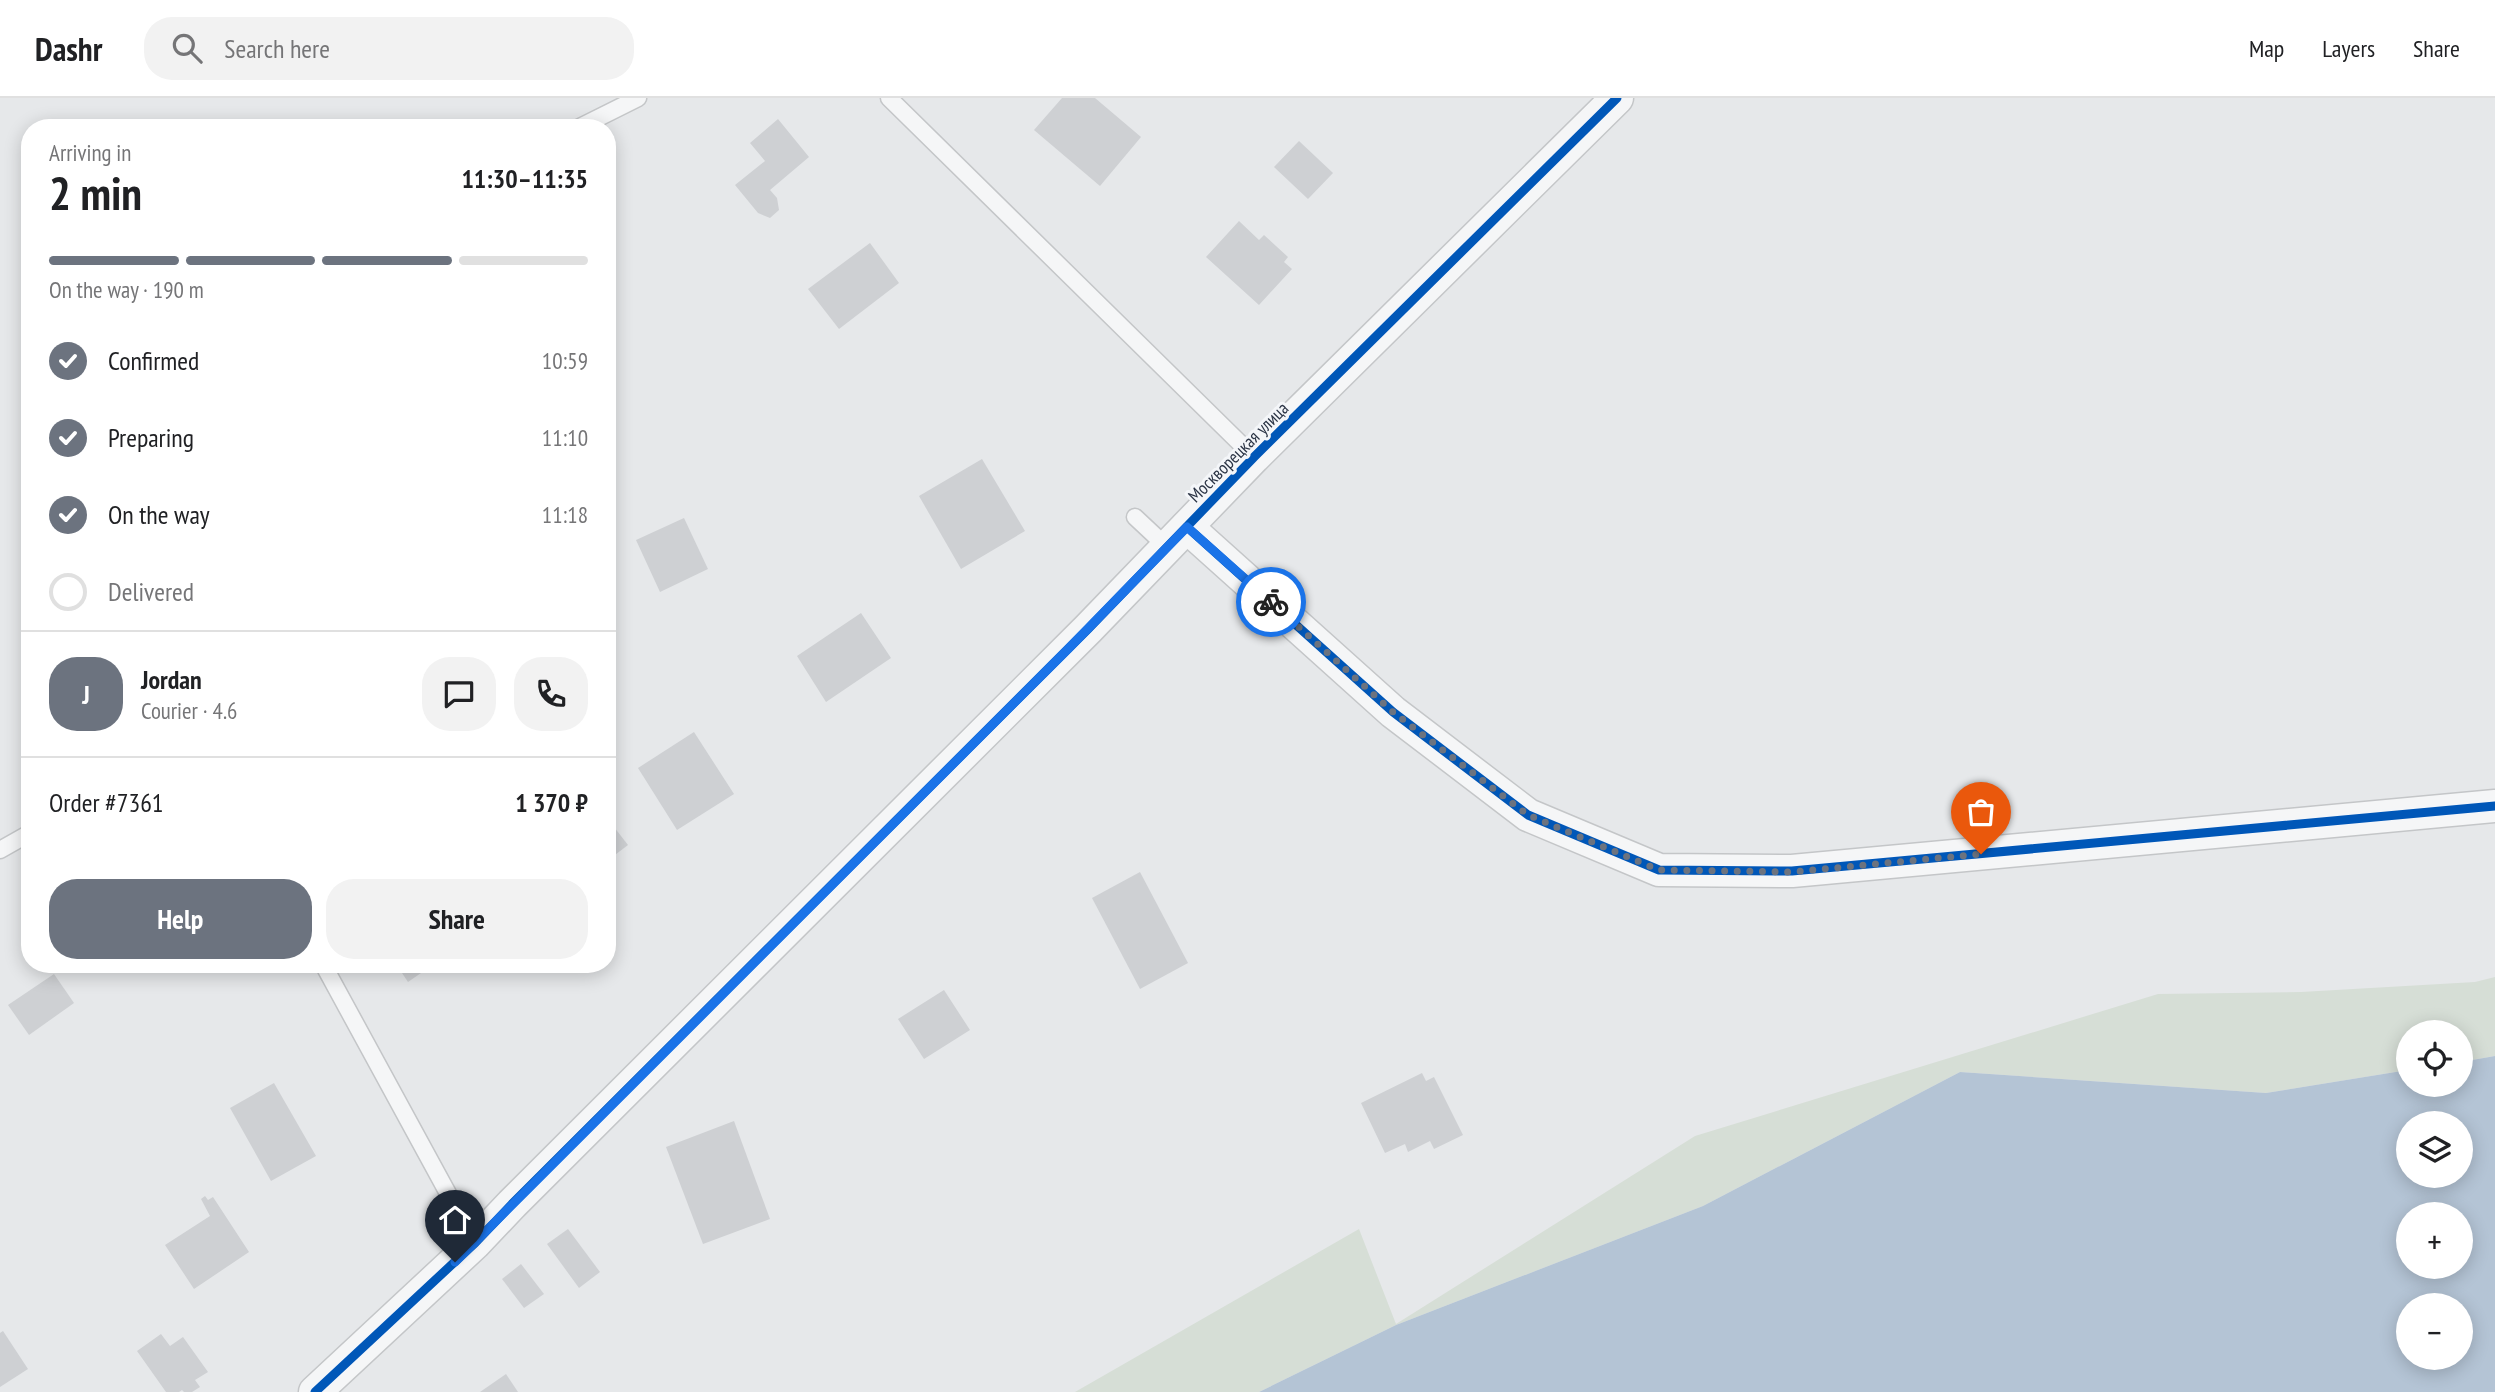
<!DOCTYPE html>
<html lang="en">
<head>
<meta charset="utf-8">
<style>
	body { margin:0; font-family:"PT Sans Narrow",sans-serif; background:#f2f2f2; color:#202124; height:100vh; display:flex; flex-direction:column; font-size:26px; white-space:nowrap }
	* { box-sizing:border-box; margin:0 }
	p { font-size:23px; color:#757577 }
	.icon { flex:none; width:38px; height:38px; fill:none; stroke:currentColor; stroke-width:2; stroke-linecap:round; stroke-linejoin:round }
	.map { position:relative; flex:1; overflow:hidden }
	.panel { position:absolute; left:21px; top:21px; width:595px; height:854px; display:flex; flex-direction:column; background:#fff; border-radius:28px; box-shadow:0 4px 18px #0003 }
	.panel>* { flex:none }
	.buttons { position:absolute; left:2396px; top:922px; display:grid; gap:14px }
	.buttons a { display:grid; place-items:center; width:77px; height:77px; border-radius:50%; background:#fff; box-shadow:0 4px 18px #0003; font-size:35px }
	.pin { position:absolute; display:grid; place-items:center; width:60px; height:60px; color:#fff; margin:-72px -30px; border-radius:50% 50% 50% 0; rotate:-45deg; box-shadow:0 0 7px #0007 }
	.pin .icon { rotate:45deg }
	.courier { position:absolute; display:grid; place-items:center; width:70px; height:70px; margin:-35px; border:5px solid #1a73e8; border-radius:50%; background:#fff; color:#222; box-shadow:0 2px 9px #0007 }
	.headline em { font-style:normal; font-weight:800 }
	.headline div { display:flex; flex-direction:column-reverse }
	.headline { display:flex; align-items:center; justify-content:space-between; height:119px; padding:0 28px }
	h1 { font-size:46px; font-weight:800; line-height:52px }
	.bar { display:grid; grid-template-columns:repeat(4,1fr); gap:10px 7px; align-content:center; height:84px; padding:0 28px }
	.bar i { height:9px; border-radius:5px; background:#e0e0e0 }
	.bar .current { background:#6c737f }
	.bar p { grid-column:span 4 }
	.line { display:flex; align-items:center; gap:18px; padding:0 28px; border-top:2px solid #e0e0e0 }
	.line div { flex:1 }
	.round { display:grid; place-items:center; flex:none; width:74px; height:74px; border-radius:28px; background:#f2f2f2 }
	ol { padding:0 28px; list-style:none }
	li { display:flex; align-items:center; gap:21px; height:77px }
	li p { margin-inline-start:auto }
	li .icon { padding:7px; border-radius:50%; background:#6c737f; color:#fff; stroke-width:4 }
	li:last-child { color:#757577 }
	li i { width:38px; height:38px; border:4px solid #e0e0e0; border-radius:50% }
	.cta { display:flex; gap:14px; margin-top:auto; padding:14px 28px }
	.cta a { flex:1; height:80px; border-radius:28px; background:#6c737f; color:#fff; font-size:28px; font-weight:800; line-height:80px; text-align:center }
	.cta a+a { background:#f2f2f2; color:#202124 }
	header { display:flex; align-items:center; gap:42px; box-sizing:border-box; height:98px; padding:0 35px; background:#fff; border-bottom:2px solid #e0e0e0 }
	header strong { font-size:33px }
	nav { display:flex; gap:38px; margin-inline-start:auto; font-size:24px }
	.search { width:490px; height:63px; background:#f2f2f2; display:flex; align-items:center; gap:18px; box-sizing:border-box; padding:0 24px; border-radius:28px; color:#757577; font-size:26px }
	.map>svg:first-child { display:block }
	.green { fill:#d6ded6 }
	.water { fill:#b4c4d5; fill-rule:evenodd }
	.building { fill:#ced0d3 }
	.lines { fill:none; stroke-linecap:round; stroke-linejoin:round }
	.service-casing { stroke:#c4c6c8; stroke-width:19 }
	.minor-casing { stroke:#c4c6c8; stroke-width:35 }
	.service { stroke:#f5f6f7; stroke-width:16 }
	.minor { stroke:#f5f6f7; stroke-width:32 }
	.cycleway-casing { stroke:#f4f6f9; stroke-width:13 }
	.cycleway { stroke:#0057b8; stroke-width:9 }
	.done { stroke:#6c737f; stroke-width:7; stroke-dasharray:0 12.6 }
	.route { stroke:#1a73e8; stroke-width:9 }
	.labels { text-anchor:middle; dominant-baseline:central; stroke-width:6; stroke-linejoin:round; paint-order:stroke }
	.street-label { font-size:18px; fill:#2b3445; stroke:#f4f6f9 }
</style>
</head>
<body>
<header>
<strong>Dashr</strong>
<div class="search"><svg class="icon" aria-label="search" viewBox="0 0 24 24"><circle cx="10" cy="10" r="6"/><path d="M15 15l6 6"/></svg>Search here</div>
<nav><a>Map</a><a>Layers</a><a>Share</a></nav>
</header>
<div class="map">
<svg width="2495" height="1294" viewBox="0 0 2495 1294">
	<rect width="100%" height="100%" fill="#e6e8ea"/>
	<polygon class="green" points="2495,879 2495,958 2461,964 2460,934 2408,934 2408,972 2266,995 1960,974 1703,1108 1396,1227 1259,1294 1075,1294 1359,1131 1396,1226 1695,1038 2158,896 2301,894 2475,884"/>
	<path class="water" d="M2495,958V1294H1259L1396,1227L1703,1108L1960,974L2266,995L2408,972V987H2460L2461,964ZM2408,1026H2460V1078H2408ZM2408,1116H2460V1169H2408ZM2408,1208H2460V1260H2408Z"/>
	<g class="building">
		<polygon points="1062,0 1095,0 1141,39 1100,88 1034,32"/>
		<polygon points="778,21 809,59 770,92 777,100 779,112 770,120 758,115 735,87 765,63 750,45"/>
		<polygon points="1299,43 1333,75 1308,101 1274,69"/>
		<polygon points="1239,123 1259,142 1264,137 1288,159 1284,164 1292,171 1259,207 1206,159"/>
		<polygon points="870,145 899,185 839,231 808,191"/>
		<polygon points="982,361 1025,433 961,471 919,398"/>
		<polygon points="684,420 708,471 660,494 636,442"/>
		<polygon points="861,515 891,560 826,604 797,558"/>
		<polygon points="694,634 734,696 677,732 638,670"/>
		<polygon points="607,720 628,747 607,763"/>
		<polygon points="1140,774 1188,865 1140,891 1092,800"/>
		<polygon points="396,866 434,866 408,884"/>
		<polygon points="54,876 74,905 29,937 8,907"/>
		<polygon points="944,892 970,932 924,961 898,921"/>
		<polygon points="1422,975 1426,983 1434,979 1463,1037 1434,1051 1430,1043 1408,1054 1405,1046 1385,1055 1361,1005"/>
		<polygon points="274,985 316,1058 271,1083 230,1010"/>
		<polygon points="734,1023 770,1121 703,1146 666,1049"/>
		<polygon points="205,1098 208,1102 213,1099 249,1154 194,1191 165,1147 210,1118 201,1101"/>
		<polygon points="568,1131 600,1174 579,1190 547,1146"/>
		<polygon points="521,1166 544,1196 524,1210 502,1181"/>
		<polygon points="3,1233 28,1271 0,1289 0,1235"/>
		<polygon points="161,1236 170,1248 183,1239 208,1274 195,1282 200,1289 192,1294 184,1294 182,1292 179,1294 166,1294 137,1253"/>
		<polygon points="506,1276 518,1294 480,1294"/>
	</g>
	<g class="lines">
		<g class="service-casing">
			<g id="service">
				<polyline points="889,0 1254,359"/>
				<polyline points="578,30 638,0"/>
				<polyline points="1135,419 1167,449"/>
				<polyline points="0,752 30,735"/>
				<polyline points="323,866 475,1145"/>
			</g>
		</g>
		<g class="minor-casing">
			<g id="minor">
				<polyline points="1187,429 1393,614 1528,717 1659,772 1792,773 2495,708"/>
				<polyline points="315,1294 475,1145 512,1106 1088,531 1254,359 1617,0"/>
			</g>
		</g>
		<use href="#service" class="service"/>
		<use href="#minor" class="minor"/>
		<g class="cycleway-casing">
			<g id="cycleway">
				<polyline points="1187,429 1393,614 1528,717 1659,772 1792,773 2495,708"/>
				<polyline points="315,1294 475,1145 512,1106 1088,531 1254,359 1617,0"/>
			</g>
		</g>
		<use href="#cycleway" class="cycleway"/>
	</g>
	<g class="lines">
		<polyline class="done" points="1271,504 1393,614 1528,717 1659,772 1792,774 1981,756"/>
		<polyline class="route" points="455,1164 1068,551 1187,429 1271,504"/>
	</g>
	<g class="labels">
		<g class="street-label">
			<text transform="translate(1238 354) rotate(-45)">Москворецкая улица</text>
		</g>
	</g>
</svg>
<div class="buttons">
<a><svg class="icon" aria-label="locate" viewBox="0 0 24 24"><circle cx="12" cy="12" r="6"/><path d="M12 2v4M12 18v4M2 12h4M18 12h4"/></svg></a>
<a><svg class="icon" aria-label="layers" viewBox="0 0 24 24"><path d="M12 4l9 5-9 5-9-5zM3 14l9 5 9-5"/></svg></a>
<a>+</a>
<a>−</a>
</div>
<div class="pin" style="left:1981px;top:756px;background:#ea580c"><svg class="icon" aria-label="bag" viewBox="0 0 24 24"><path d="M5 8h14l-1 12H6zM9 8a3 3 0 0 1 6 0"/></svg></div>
<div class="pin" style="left:455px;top:1164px;background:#1f2937"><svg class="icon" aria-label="home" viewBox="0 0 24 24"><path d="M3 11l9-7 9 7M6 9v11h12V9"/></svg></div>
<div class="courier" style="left:1271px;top:504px"><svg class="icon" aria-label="bike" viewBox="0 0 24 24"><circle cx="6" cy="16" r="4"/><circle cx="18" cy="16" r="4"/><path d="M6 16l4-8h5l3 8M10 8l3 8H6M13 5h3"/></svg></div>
<section class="panel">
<div class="headline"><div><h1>2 min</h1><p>Arriving in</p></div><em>11:30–11:35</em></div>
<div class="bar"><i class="current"></i><i class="current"></i><i class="current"></i><i></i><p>On the way · 190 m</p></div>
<ol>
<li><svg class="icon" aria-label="check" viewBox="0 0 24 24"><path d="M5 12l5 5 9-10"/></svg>Confirmed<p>10:59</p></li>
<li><svg class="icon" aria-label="check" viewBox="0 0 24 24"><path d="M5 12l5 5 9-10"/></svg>Preparing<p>11:10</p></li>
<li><svg class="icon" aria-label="check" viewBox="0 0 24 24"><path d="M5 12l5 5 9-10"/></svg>On the way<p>11:18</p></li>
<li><i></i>Delivered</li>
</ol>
<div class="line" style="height:126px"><b class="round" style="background:#6c737f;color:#fff">J</b><div><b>Jordan</b><p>Courier · 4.6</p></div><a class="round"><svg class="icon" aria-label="chat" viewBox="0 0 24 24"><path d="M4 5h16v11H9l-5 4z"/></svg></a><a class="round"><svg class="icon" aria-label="phone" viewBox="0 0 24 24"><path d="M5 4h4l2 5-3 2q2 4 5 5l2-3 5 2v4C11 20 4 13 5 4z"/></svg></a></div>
<div class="line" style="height:91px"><div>Order #7361</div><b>1 370 ₽</b></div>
<div class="cta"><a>Help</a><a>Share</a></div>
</section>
</div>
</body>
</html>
